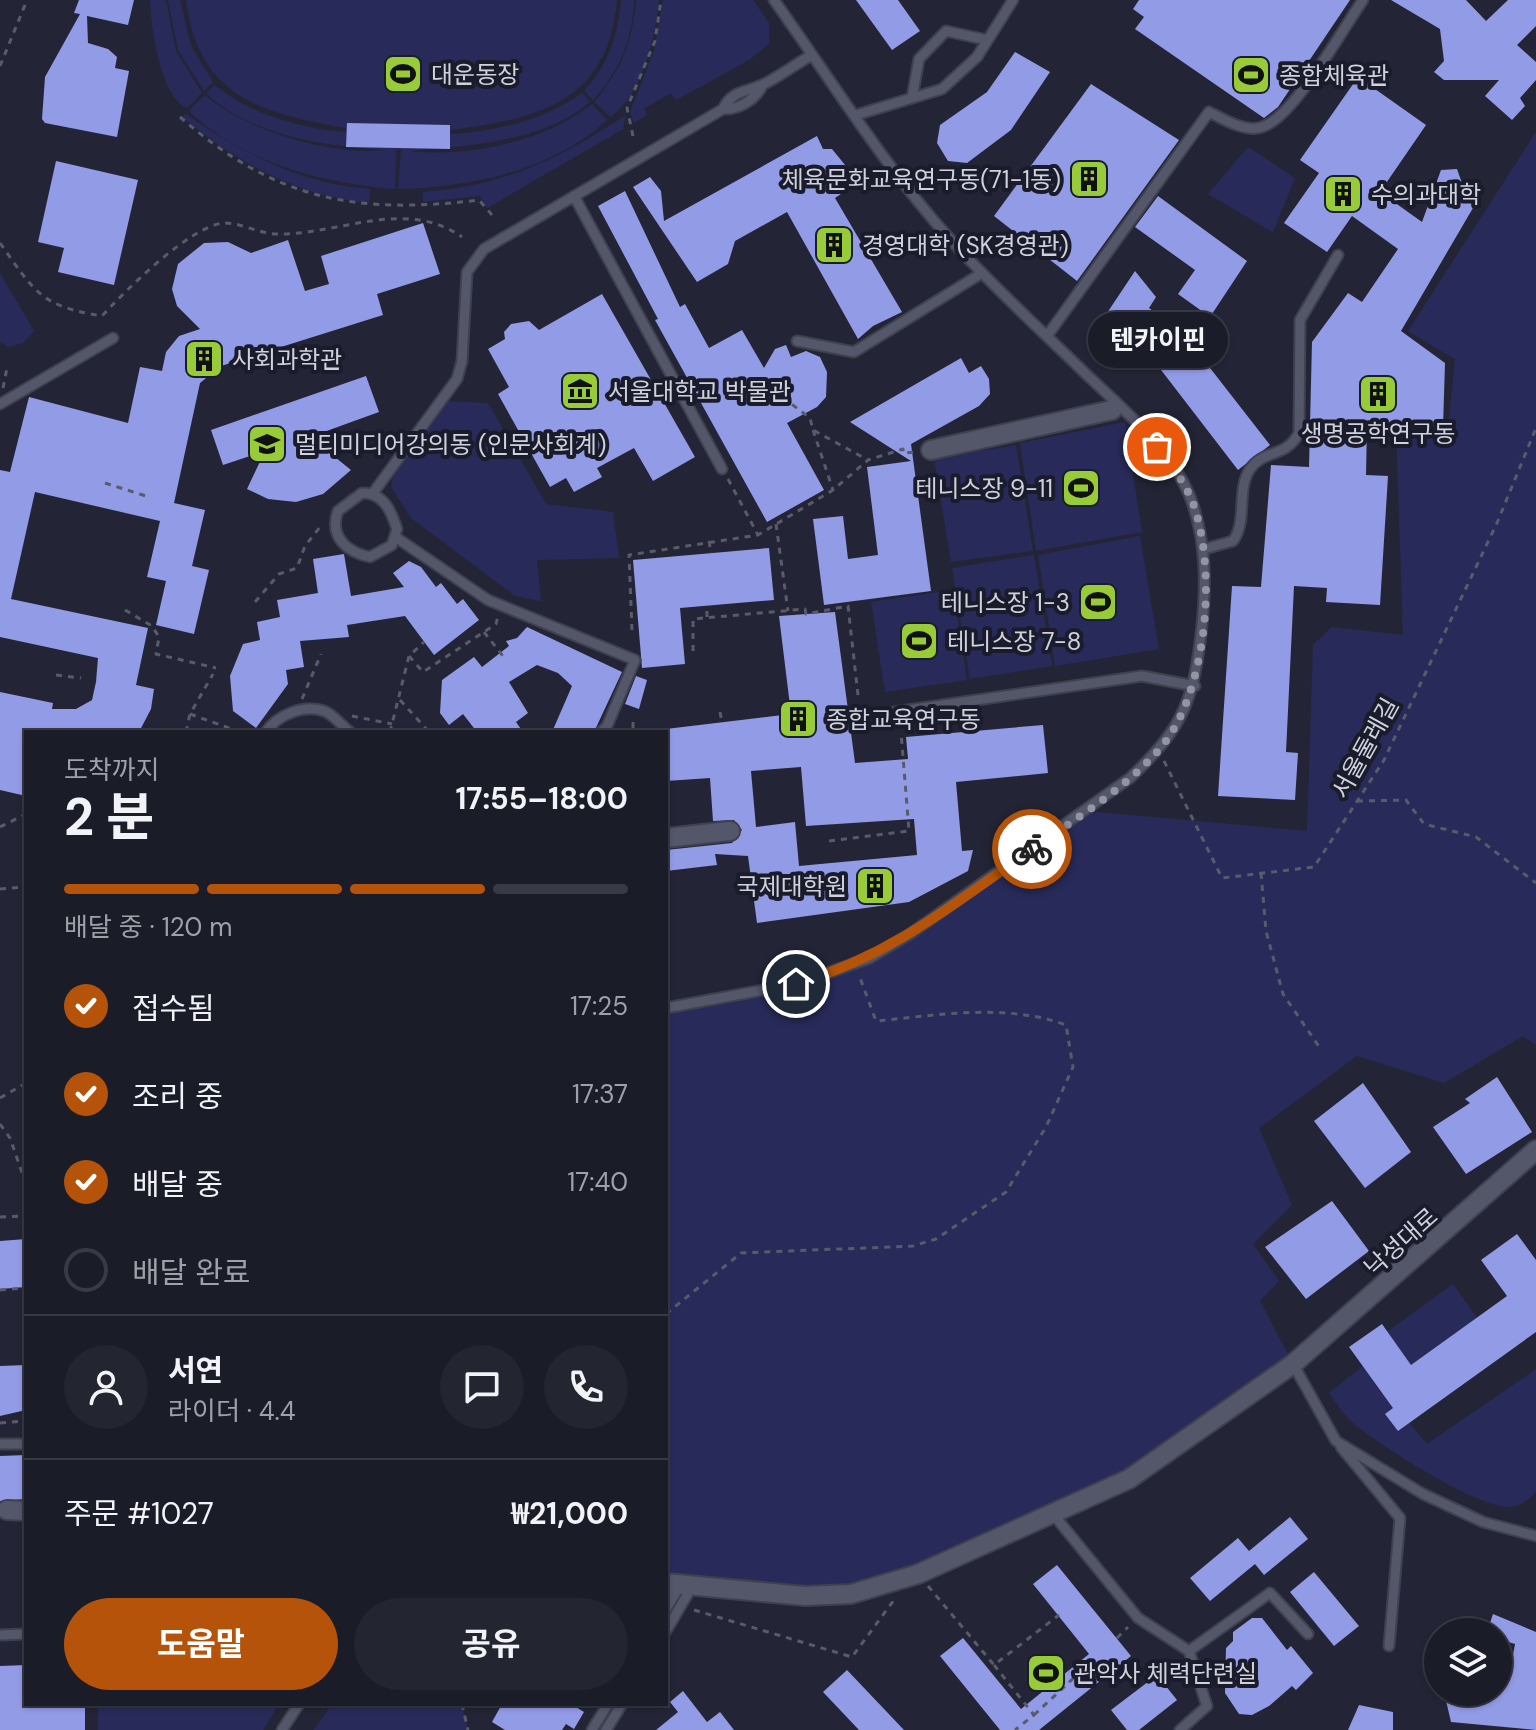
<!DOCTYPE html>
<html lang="ko">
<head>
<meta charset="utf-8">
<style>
	body { margin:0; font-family:"DM Sans","Noto Sans KR",sans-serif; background:#232530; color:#f1f3f6; height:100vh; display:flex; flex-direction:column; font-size:30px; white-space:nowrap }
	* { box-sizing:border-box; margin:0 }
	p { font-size:26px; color:#9fa1a8 }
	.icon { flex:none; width:44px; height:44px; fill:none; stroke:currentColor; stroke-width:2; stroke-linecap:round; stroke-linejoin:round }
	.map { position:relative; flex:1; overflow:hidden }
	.panel { position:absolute; left:24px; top:730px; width:644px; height:976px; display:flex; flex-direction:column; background:#1a1c28; border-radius:0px; box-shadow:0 2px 6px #0004,0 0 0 2px #383a45 }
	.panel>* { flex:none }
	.fabs { position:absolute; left:1424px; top:1618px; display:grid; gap:16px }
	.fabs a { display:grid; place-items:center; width:88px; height:88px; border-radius:50%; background:#1a1c28; box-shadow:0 2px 6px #0004,0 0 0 2px #383a45; font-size:40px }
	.pin { position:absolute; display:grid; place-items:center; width:68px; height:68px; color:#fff; margin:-34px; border:4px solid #fff; border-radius:50%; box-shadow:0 2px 8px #0007 }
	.courier { position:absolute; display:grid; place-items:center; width:80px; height:80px; margin:-40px; border:6px solid #b45309; border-radius:50%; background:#fff; color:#222; box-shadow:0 2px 10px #0007 }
	.bubble { position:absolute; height:56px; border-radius:28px; background:#1a1c28; box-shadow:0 2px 6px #0004,0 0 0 2px #383a45; font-size:26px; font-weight:700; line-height:56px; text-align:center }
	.overview em { font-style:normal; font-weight:700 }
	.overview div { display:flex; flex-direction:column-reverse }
	.overview { display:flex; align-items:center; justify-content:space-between; height:136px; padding:0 40px }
	h1 { font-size:52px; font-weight:700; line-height:60px }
	.bar { display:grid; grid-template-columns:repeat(4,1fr); gap:12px 8px; align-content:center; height:96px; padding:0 40px }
	.bar i { height:10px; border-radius:6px; background:#383a45 }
	.bar .current { background:#b45309 }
	.bar p { grid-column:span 4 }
	.line { display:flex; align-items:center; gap:20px; padding:0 40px; border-top:2px solid #383a45 }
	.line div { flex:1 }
	.round { display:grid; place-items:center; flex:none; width:84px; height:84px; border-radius:42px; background:#232530 }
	ol { padding:0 40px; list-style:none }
	li { display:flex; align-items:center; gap:24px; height:88px }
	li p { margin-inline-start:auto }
	li .icon { padding:8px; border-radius:50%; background:#b45309; color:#fff; stroke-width:4 }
	li:last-child { color:#9fa1a8 }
	li i { width:44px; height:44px; border:4px solid #383a45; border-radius:50% }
	.cta { display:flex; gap:16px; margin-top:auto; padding:16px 40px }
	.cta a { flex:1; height:92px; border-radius:48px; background:#b45309; color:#fff; font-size:32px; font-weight:700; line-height:92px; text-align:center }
	.cta a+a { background:#232530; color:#f1f3f6 }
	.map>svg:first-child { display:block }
	.green { fill:#282b59 }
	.building { fill:#929be6; fill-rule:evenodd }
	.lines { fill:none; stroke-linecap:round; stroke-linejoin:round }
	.lane-casing { stroke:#3f414f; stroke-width:13 }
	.street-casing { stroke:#3f414f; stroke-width:22 }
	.path { stroke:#585b6a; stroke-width:3; stroke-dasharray:6 6; stroke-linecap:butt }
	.lane { stroke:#54576a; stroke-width:9 }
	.street { stroke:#54576a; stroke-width:18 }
	.done { stroke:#9395a3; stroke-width:8; stroke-dasharray:0 14.4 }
	.route { stroke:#b45309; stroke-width:10 }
	.labels { text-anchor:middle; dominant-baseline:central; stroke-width:8; stroke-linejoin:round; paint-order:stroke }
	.poi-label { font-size:24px; fill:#cfd2dd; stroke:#1a1c2c; text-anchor:start }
	.street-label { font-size:24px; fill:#cfd2dd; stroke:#1a1c2c }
</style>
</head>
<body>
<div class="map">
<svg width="1536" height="1730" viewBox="0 0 1536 1730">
	<rect width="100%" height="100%" fill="#232536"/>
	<g class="green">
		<path d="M150,0H166L176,51L202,93L187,108C160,95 151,27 150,0Z"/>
		<polygon points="168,0 180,0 191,46 213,82 204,91 178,50"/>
		<path d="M186,0H617C608,103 539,118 451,130L450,134C495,132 545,120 582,93L590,102C542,143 468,145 411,151C470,158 546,141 592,104L607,120C550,172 473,186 398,189L401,150H396L395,189C331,184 265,168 212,130C204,124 194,118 189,110L205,95C244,130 333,157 385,150C330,147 250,136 206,93L215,85C249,114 302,129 346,132V128C261,113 198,97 186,0Z"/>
		<path d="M621,0H634C633,39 619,72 593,100L584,91C608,66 618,35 621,0Z"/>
		<path d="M636,0H659C654,42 645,89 611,117L594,102C621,71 633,41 636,0Z"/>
		<polygon points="663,0 753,0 769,23 769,44 749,60 676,100 671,93 644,109 647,115 634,123 630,112 654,51"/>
		<path d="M185,114C242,152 299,184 370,189L369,203C295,195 239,163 182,117Z"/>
		<path d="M626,115L623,129L487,208L480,196L423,202V192C500,188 563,157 626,115Z"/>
		<polygon points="1536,132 1536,1045 1523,1036 1444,1083 1357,1056 1259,1128 1292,1205 1253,1244 1279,1281 1260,1301 1293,1364 1168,1455 851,1594 666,1583 666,1008 796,984 870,958 1085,811 1307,831 1313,645 1332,627 1403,635 1396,428 1448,428 1455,359 1408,331"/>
		<polygon points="1248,147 1295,178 1273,232 1208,194"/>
		<polygon points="0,273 34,331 23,343 8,347 0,342"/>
		<polygon points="446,401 488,403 546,504 613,512 619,558 537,560 541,601 515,596 411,518 391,487 393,476"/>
		<polygon points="1125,422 1142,532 1036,551 1020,443"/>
		<polygon points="1016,445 1033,551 951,562 934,458"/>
		<polygon points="1140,536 1159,649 1055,666 1038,555"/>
		<polygon points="1034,555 1052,666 970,679 952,568"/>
		<polygon points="953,590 967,680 885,692 871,602"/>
		<polygon points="1453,1284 1477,1318 1411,1365 1387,1332"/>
		<path d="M1363,1366L1427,1444L1536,1369V1491C1531,1498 1520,1507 1510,1507C1477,1508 1379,1445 1352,1422C1343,1414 1336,1402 1329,1393Z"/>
		<polygon points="98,1704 279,1704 263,1730 98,1730"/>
		<polygon points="332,1704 462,1704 468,1730 314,1730"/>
	</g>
	<g class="building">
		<polygon points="79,0 134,0 128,25 87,16 88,43 108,49 117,57 115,68 129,71 117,137 45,123 42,119 45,77 80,14 74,13"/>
		<polygon points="856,0 898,0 920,31 892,50"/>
		<polygon points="1139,0 1350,0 1278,107 1264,118 1135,29 1144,17 1133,9"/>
		<polygon points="1391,0 1466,0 1486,21 1508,0 1536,0 1536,26 1517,45 1536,62 1536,80 1520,98 1525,106 1512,120 1485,96 1499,80 1444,80 1434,72 1444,61 1440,29"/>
		<polygon points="1015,52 1050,72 1011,130 967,163 948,161 937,143 940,125 987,92"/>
		<polygon points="1358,77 1426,125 1380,192 1422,222 1441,170 1457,169 1463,186 1480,196 1401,331 1445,363 1443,427 1367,425 1366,475 1388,476 1380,605 1326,602 1327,588 1294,586 1286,752 1298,753 1295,800 1218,796 1232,586 1261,587 1271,465 1309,467 1312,342 1348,293 1362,302 1398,249 1352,216 1327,252 1284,223 1319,173 1300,160"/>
		<polygon points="1091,84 1179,140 1077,281 994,216"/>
		<polygon points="347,123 450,125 450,149 346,147"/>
		<polygon points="817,136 823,149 832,149 859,182 835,198 902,312 873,326 858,339 787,212 735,241 728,264 697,282 633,187 650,177 661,191 664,221"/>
		<polygon points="56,161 138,180 114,285 58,272 64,248 38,242"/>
		<polygon points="625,191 680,307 685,304 709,348 742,330 764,368 775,349 786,345 791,357 806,351 820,357 827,372 826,397 817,407 787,423 824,490 767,522 655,320 658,319 598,206"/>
		<polygon points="1158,196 1247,261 1210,317 1178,294 1195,270 1135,227"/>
		<polygon points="423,223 440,274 377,294 383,315 221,366 200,383 174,503 205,510 192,566 209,570 194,634 156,625 166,581 147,577 160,521 35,492 11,599 148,628 136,685 154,689 151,709 139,732 26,732 26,796 0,790 0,692 53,703 52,709 76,709 92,700 96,682 98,658 0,637 0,470 10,472 29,397 128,423 140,367 162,371 166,352 179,336 200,329 177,306 172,289 178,264 204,243 228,242 251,253 288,240 305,291 329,284 321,256"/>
		<polygon points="1135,271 1156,297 1149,308 1182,332 1270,445 1238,470 1158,366 1160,363 1101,322"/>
		<polygon points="602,294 695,457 653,481 634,448 597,468 602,477 574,492 566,478 550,487 498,394 509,387 488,349 505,339 504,332 511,324 529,321 539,330"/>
		<polygon points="961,358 969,373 981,366 989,379 990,394 979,406 911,444 931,591 824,605 813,519 843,516 848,559 878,555 867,467 911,461 850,422"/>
		<polygon points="366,376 379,412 310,437 351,470 323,494 296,502 268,499 247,489 265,451 223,465 211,430"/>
		<polygon points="769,548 774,600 680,608 685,664 642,668 633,560"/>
		<polygon points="344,554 351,596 404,587 393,573 409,561 421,567 436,587 441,583 457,604 463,599 479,620 434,655 405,616 347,625 349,637 300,641 304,667 286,670 288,684 256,728 233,711 230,676 243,644 260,640 257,622 280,617 277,600 318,593 313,559"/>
		<path d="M835,612L855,763L908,759L906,737L1043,725L1048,773L956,782L962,851L973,850L968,871L909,902L757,923L748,856L715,854L717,865L666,871V850L732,843L742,830L734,820L713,821L710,778L666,781V729L791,714L779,616ZM801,767L806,826L914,819L917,855L799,866L795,822L756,827L751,771Z"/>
		<polygon points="527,627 622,672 594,732 552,732 572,686 558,673 537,665 509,682 528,713 516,722 523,732 477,732 463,714 449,725 440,713 442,680 474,657 482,667 509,646 506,641 517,638"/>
		<polygon points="636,676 647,680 639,709 625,704"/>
		<polygon points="1497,1077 1532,1132 1466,1174 1433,1127 1470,1103 1465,1099"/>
		<polygon points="1363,1083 1411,1152 1365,1188 1314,1121"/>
		<polygon points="1332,1201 1369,1251 1306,1299 1265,1247"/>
		<polygon points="1517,1234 1536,1260 1536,1332 1398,1431 1385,1414 1393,1408 1349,1347 1382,1324 1411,1365 1507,1296 1481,1260"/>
		<polygon points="26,1239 26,1287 0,1289 0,1241"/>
		<polygon points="26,1365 26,1410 0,1416 0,1366"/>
		<polygon points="26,1455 26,1499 0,1501 0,1456"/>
		<polygon points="1290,1517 1308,1539 1264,1575 1255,1564 1210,1601 1190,1578 1238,1538 1249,1551"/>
		<polygon points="1057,1565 1131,1656 1039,1730 1000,1730 940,1656 963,1638 1021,1709 1089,1654 1033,1584"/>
		<polygon points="1314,1572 1359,1626 1334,1646 1290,1592"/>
		<polygon points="1493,1614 1536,1632 1536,1730 1451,1722 1444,1692 1498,1692 1498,1670 1510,1671 1515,1644 1498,1639 1498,1632 1487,1632"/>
		<polygon points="1252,1618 1262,1618 1287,1650 1291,1646 1313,1673 1296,1690 1292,1686 1269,1706 1252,1715 1239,1714 1225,1693 1226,1648 1233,1641 1233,1632"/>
		<polygon points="26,1665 26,1704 85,1704 85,1730 0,1730 0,1666"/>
		<polygon points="847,1670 904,1730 859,1730 823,1692"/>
		<polygon points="1157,1675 1177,1700 1139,1730 1127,1730 1111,1710"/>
		<polygon points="683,1691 707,1722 720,1712 734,1730 656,1730 678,1712 670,1702"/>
		<polygon points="502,1704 571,1704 584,1712 574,1729 566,1724 562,1730 505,1730 492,1722"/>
		<polygon points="1359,1705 1393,1712 1393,1730 1348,1730"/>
	</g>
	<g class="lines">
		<g class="lane-casing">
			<g id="lane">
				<polyline points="912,98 919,59 946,31 987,40"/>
				<path d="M723,109C732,89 750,92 766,83C781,75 796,64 812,55"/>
				<polyline points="856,115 942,89 977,57 1013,0"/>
				<polyline points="574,196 722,469"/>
				<path d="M1047,336L1209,112C1223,119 1246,133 1262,127C1294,117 1342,30 1363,0"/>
				<polyline points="797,341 854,352 982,273"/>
				<polyline points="0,404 113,338"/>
				<path d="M362,493C384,493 391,511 397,529L392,545L370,557C346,552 329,536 338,511Z"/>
				<path d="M373,493L457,379L462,361L467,272L484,249L723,109C738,110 755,100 762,86"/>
				<polyline points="397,538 488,600 635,660 607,726 601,732"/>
				<path d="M1204,549L1233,541C1248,520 1236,490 1250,469C1264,449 1286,458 1299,433L1300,320L1338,255"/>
				<polyline points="894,712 1142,676 1195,686"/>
				<path d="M266,732C277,715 304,704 324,711C333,714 342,726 350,732"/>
				<path d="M666,1008L796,984L870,958L910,934L1130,778C1185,726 1194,699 1202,625C1206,584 1206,545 1193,505C1176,453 1126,412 1087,375C1041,330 993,287 950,239C884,166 831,80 774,0"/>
				<polyline points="1293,1364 1336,1441 1423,1494 1483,1522 1536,1536"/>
				<polyline points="0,1444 26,1444"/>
				<polyline points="1341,1447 1400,1518 1389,1646"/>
				<polyline points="1053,1514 1138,1618 1189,1651 1270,1593 1308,1634"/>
				<polyline points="666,1609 681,1584"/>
				<polyline points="666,1631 693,1585"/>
				<polyline points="0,1635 26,1634"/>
				<polyline points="282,1730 299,1704"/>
				<polyline points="592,1730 608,1704"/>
				<polyline points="606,1730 622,1704"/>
				<polyline points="1180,1730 1207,1706 1189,1651"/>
			</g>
		</g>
		<g class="street-casing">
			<g id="street">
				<polyline points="931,450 1112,410"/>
				<polyline points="666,838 730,831"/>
				<polyline points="7,1510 26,1511"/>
				<polyline points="666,1583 805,1596 851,1594 918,1574 1129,1479 1293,1364 1536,1150"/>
			</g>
		</g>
		<g class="path">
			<polyline points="0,66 27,0"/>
			<path d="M180,117C275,200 356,215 479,200L492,215"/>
			<polyline points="633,136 627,108 655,41 661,0"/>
			<path d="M0,243C35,292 40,306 102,316C125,291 189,227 223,223C240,222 259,234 277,234C340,235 405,197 462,237"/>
			<polyline points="3,388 7,368"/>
			<polyline points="773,390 810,418 813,430 868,460"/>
			<polyline points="813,430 833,490"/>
			<polyline points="728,479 758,535"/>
			<polyline points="105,483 149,497"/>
			<polyline points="776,524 788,611"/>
			<polyline points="709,541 711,553"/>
			<polyline points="255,602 279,574 297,568 305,546 320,527"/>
			<polyline points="125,610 152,626 159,637 156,654 216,668"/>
			<polyline points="707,617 707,606"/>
			<polyline points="632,630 629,555 758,535 833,490 868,460 903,449 903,453 915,452"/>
			<polyline points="484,632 506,660"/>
			<polyline points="693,651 693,619 805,609 806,614 848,606 858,695"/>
			<polyline points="409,656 423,672 496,624 498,616"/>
			<polyline points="56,675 81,678"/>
			<polyline points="302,699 321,654"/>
			<polyline points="400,700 429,732"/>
			<polyline points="720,712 722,722"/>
			<polyline points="190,714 240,732"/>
			<polyline points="352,716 392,724"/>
			<polyline points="633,722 633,732"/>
			<polyline points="186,732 190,714 213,674"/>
			<polyline points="390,732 409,656 424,642"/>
			<polyline points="1164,761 1222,878 1314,867 1384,760 1497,523 1536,428"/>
			<polyline points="1357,801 1406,800 1424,824 1476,837 1536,883"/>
			<polyline points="0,827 26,814"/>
			<polyline points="829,841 909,831 901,732"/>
			<polyline points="1261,873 1266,931 1283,994 1320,1048"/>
			<polyline points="0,889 26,887"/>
			<polyline points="0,1098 26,1083"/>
			<polyline points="0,1124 10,1138 26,1184"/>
			<polyline points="0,1217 26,1216"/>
			<polyline points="0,1290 26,1288"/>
			<path d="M666,1314L741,1253L913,1246L936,1239L1006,1192L1046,1127L1073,1067L1066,1025C1006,1003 939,1015 876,1021L859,975"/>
			<polyline points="0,1423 26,1421"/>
			<polyline points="928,1586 994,1665 1059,1615"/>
			<polyline points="694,1610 852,1657 894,1600"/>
			<polyline points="1117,1638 1128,1627"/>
			<polyline points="994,1665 1034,1715 1015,1730"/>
			<polyline points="462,1704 468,1730"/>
			<polyline points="1034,1715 1094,1659"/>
		</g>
		<use href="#lane" class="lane"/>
		<use href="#street" class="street"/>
	</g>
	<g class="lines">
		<path class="done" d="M1032,849C1075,819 1122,791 1157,752C1207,698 1218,572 1193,503C1185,483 1171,464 1157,447"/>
		<path class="route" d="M796,984C891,955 953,905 1032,849"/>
	</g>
	<defs>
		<g id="stadium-square" transform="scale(2)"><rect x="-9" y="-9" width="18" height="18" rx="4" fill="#97cc38" stroke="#1a1c2c"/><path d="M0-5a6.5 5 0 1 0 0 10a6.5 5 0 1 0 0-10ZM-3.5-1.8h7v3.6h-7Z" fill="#111"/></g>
		<g id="building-square" transform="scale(2)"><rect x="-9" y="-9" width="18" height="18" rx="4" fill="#97cc38" stroke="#1a1c2c"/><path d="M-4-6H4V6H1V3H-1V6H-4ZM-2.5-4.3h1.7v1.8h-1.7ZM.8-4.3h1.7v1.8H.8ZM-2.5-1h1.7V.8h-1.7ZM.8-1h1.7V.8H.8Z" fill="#111"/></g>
		<g id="museum-square" transform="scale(2)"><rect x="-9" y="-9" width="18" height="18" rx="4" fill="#97cc38" stroke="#1a1c2c"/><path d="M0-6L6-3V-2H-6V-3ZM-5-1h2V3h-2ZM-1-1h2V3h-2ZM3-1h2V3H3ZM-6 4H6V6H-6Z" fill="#111"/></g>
		<g id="university-square" transform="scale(2)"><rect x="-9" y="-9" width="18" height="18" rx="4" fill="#97cc38" stroke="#1a1c2c"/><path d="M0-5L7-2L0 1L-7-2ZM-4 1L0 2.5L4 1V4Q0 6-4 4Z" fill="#111"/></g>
	</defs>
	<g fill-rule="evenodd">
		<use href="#stadium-square" x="403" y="74"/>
		<use href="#stadium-square" x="1251" y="75"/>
		<use href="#building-square" x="1089" y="179"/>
		<use href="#building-square" x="1343" y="194"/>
		<use href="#building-square" x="834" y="245"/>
		<use href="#building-square" x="204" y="359"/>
		<use href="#museum-square" x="580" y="391"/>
		<use href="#building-square" x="1378" y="394"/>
		<use href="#university-square" x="267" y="444"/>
		<use href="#stadium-square" x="1081" y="488"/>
		<use href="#stadium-square" x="1098" y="602"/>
		<use href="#stadium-square" x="919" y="641"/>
		<use href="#building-square" x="798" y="719"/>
		<use href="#building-square" x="875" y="886"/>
		<use href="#stadium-square" x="1046" y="1673"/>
	</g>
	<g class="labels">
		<g class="poi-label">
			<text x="431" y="74">대운동장</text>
			<text x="1279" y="75">종합체육관</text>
			<text x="1061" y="179" text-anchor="end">체육문화교육연구동(71-1동)</text>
			<text x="1371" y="194">수의과대학</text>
			<text x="862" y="245">경영대학 (SK경영관)</text>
			<text x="232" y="359">사회과학관</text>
			<text x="608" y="391">서울대학교 박물관</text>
			<text x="1378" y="433" text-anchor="middle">생명공학연구동</text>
			<text x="295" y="444">멀티미디어강의동 (인문사회계)</text>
			<text x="1053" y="488" text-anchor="end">테니스장 9-11</text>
			<text x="1070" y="602" text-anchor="end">테니스장 1-3</text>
			<text x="947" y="641">테니스장 7-8</text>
			<text x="826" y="719">종합교육연구동</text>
			<text x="847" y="886" text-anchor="end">국제대학원</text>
			<text x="1074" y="1673">관악사 체력단련실</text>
		</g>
		<g class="street-label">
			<text transform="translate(1365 748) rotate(-61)">서울둘레길</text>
			<text transform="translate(1401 1242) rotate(-42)">낙성대로</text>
		</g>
	</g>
</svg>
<div class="fabs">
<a><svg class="icon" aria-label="layers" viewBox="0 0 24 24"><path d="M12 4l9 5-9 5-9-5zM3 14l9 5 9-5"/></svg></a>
</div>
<div class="pin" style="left:1157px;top:447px;background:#ea580c"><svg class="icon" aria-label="bag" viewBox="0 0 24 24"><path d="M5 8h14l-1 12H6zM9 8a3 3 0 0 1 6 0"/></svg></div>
<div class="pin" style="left:796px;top:984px;background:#1f2937"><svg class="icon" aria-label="home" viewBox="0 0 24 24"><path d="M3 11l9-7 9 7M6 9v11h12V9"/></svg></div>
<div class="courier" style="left:1032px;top:849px"><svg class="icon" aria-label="bike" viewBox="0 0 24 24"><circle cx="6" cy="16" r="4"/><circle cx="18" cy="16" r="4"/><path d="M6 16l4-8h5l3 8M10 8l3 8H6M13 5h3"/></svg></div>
<div class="bubble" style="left:1088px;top:312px;width:140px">텐카이핀</div>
<section class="panel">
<div class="overview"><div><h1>2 분</h1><p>도착까지</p></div><em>17:55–18:00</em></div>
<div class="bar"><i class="current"></i><i class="current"></i><i class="current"></i><i></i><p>배달 중 · 120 m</p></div>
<ol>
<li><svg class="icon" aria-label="check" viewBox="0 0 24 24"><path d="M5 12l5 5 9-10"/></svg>접수됨<p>17:25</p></li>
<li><svg class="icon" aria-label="check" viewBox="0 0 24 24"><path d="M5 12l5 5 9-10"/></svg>조리 중<p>17:37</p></li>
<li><svg class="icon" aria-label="check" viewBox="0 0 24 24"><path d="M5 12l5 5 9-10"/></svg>배달 중<p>17:40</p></li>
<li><i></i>배달 완료</li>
</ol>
<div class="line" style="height:144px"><a class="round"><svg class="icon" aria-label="person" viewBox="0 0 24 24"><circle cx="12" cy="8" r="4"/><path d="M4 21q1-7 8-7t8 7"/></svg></a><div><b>서연</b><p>라이더 · 4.4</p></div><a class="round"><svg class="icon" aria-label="chat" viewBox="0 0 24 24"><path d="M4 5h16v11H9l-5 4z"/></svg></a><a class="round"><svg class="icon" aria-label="phone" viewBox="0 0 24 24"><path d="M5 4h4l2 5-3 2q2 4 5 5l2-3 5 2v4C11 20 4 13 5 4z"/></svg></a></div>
<div class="line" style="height:104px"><div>주문 #1027</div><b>₩21,000</b></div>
<div class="cta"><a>도움말</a><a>공유</a></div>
</section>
</div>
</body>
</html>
